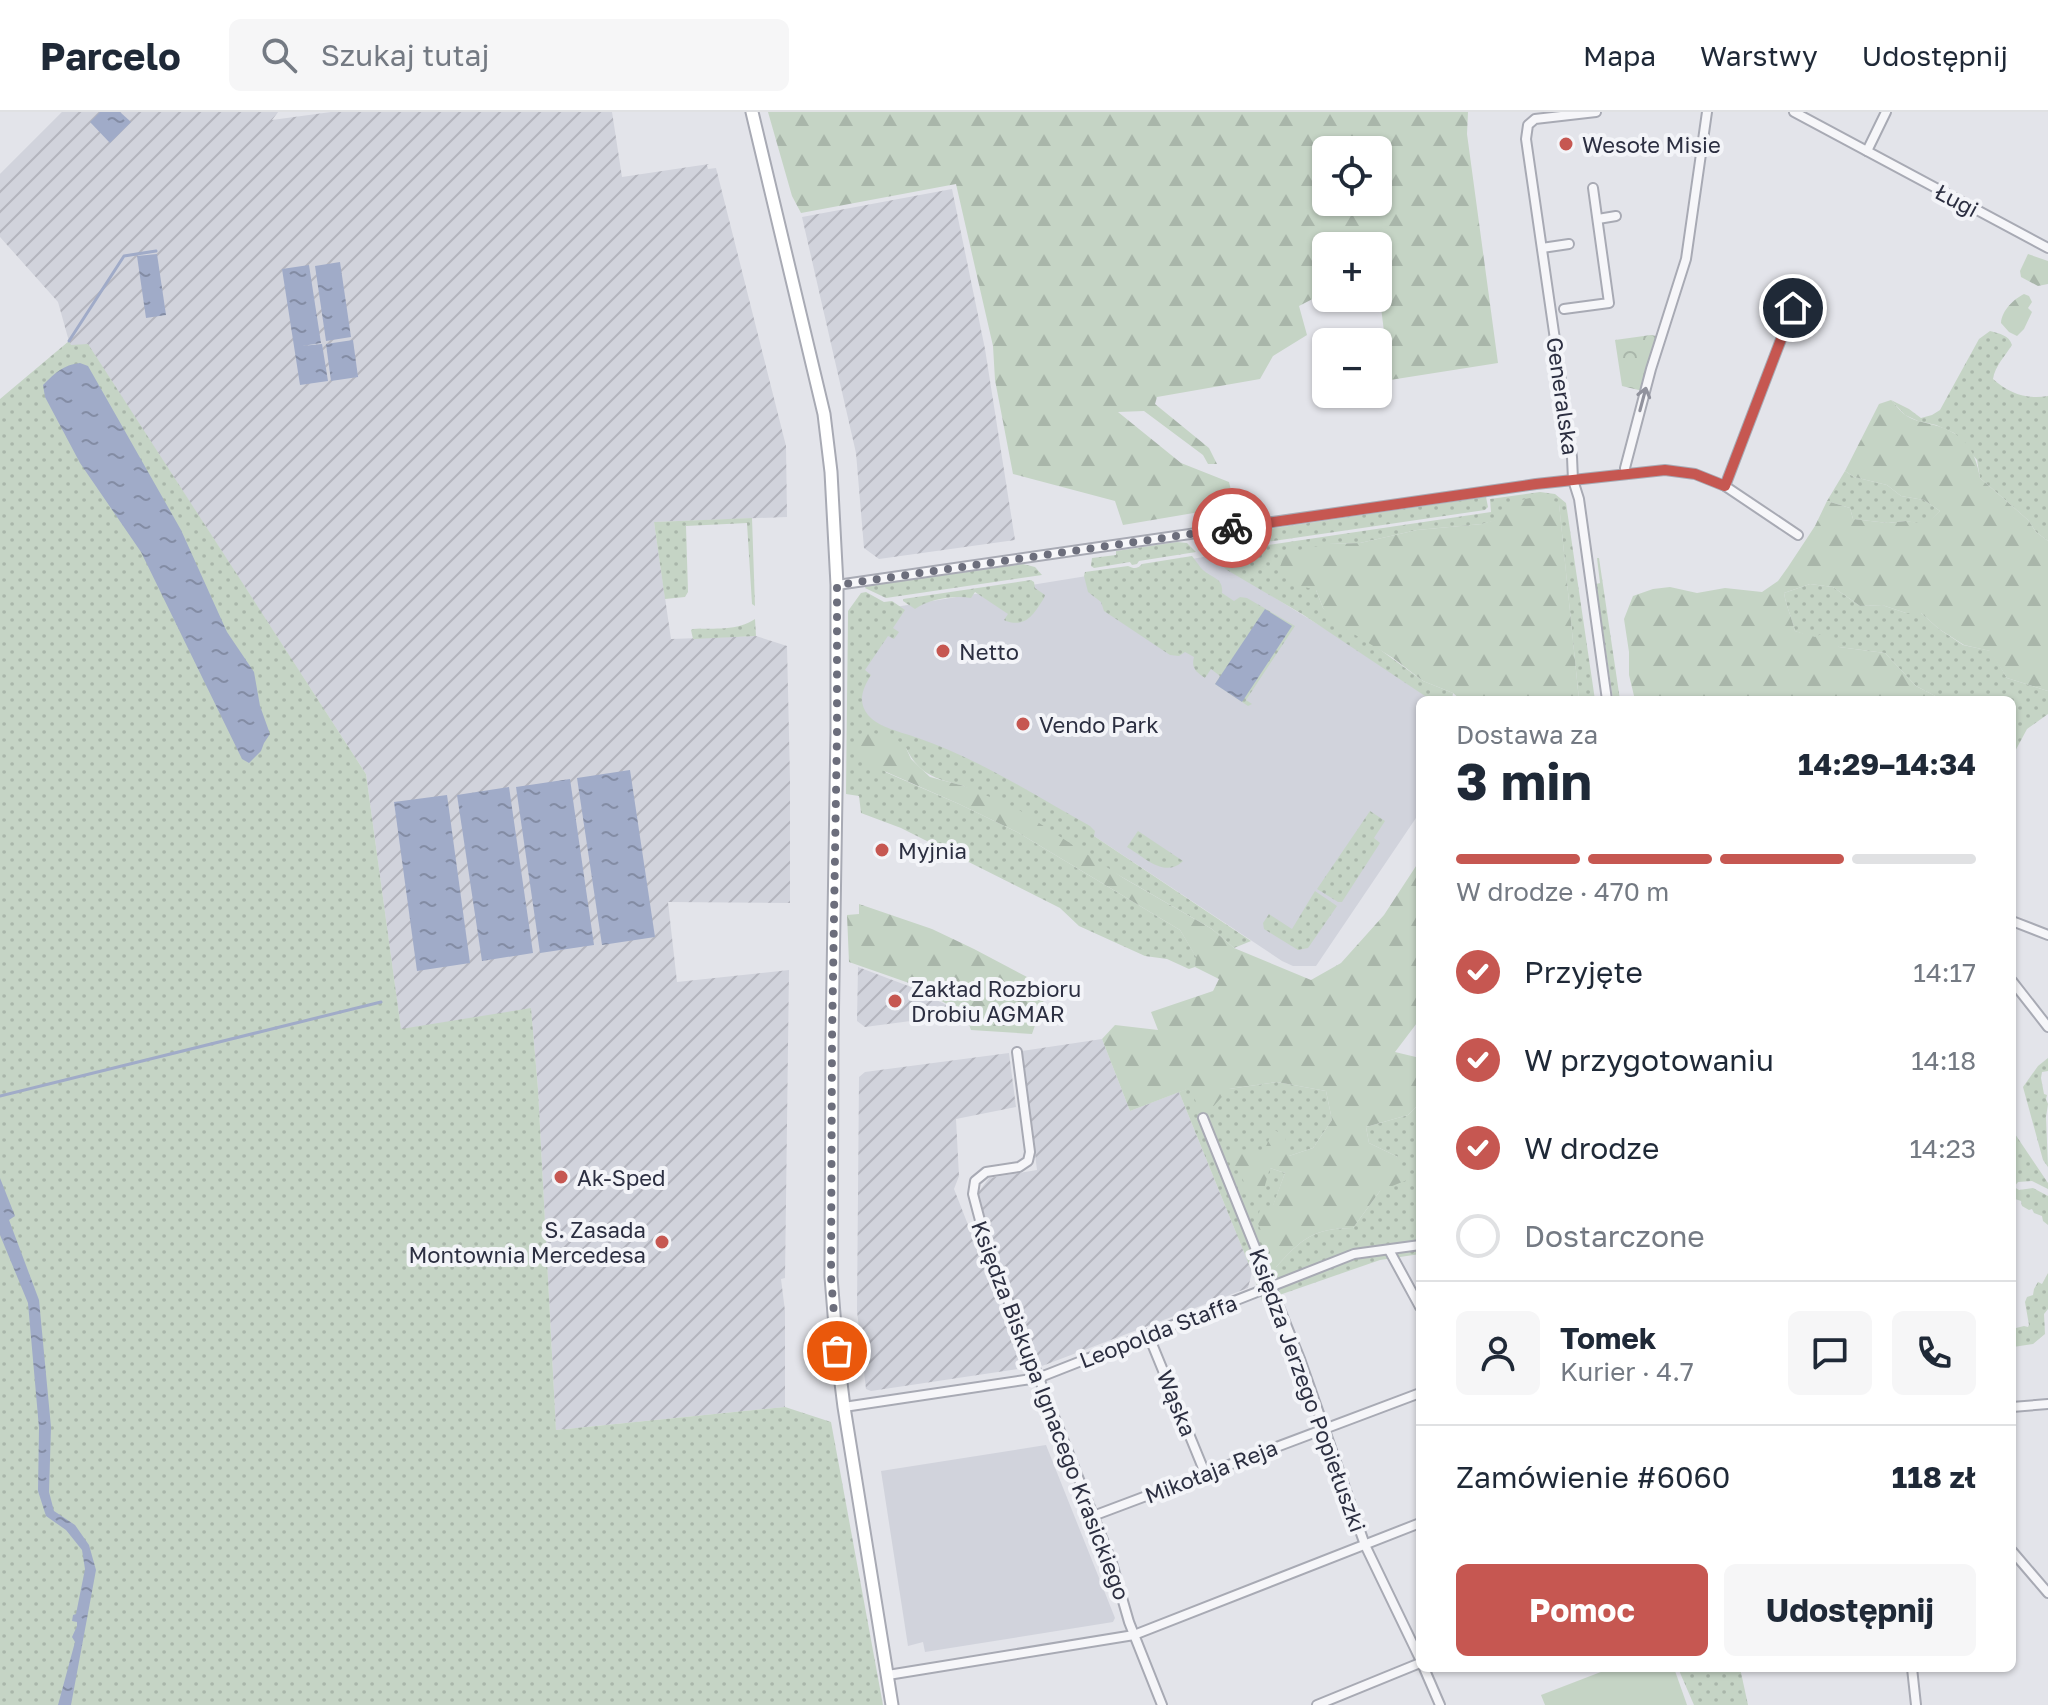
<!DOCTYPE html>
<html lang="pl">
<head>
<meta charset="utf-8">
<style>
	body { margin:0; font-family:"Golos Text",sans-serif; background:#f6f6f7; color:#1f2937; height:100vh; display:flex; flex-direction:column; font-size:30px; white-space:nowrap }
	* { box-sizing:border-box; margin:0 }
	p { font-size:26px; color:#747a83 }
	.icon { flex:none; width:44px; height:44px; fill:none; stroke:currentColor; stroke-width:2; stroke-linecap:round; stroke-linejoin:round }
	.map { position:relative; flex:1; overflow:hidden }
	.sheet { position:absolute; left:1416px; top:584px; width:600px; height:976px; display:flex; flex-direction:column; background:#fff; border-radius:12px; box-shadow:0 2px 6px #0004 }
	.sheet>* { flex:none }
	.fabs { position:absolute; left:1312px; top:24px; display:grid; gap:16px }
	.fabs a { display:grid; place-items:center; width:80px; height:80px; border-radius:12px; background:#fff; box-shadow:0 2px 6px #0004; font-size:40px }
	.pin { position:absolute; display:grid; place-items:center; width:68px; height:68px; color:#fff; margin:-34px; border:4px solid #fff; border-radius:50%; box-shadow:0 2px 8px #0007 }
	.courier { position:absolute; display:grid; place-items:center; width:80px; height:80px; margin:-40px; border:6px solid #c65751; border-radius:50%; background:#fff; color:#222; box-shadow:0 2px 10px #0007 }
	.summary em { font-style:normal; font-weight:700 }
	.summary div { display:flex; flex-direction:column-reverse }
	.summary { display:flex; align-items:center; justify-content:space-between; height:136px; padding:0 40px }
	h1 { font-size:52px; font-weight:700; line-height:60px }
	.bar { display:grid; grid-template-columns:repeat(4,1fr); gap:12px 8px; align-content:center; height:96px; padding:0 40px }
	.bar i { height:10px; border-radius:6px; background:#e0e1e3 }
	.bar .active { background:#c65751 }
	.bar p { grid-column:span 4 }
	.line { display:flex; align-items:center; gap:20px; padding:0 40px; border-top:2px solid #e0e1e3 }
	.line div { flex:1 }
	.round { display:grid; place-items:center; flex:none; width:84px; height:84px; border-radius:12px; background:#f6f6f7 }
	ol { padding:0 40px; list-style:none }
	li { display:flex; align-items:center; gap:24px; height:88px }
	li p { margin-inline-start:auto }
	li .icon { padding:8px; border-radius:50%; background:#c65751; color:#fff; stroke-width:4 }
	li:last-child { color:#747a83 }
	li i { width:44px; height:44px; border:4px solid #e0e1e3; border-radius:50% }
	.cta { display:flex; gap:16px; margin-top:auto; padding:16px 40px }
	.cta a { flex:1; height:92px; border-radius:12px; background:#c65751; color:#fff; font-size:32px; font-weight:700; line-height:92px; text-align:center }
	.cta a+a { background:#f6f6f7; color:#1f2937 }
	header { display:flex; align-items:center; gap:48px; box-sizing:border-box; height:112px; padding:0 40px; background:#fff; border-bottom:2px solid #e0e1e3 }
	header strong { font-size:38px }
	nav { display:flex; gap:44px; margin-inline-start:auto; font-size:28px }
	.search { width:560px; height:72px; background:#f6f6f7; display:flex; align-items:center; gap:20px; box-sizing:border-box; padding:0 28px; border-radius:12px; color:#747a83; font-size:30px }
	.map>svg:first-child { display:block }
	.built { fill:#d1d3dc }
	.industrial { fill:url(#industrial-furrows) }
	.grass { fill:url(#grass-dots) }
	.forest { fill:url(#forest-firs); fill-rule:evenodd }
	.park { fill:url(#park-crowns) }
	.pitch { fill:#c5d4c5 }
	.water { fill:url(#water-ripples) }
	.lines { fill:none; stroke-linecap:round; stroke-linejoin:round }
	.stream { stroke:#a0abc8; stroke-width:3 }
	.street-casing { stroke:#a8aab4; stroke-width:12 }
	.secondary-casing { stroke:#a8aab4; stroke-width:15 }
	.street { stroke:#f6f6f9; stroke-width:8 }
	.secondary { stroke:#fff; stroke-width:11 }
	.oneway { stroke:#91929d }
	.done { stroke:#6c6e7c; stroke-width:8; stroke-dasharray:0 14.4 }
	.route { stroke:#c65751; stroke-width:10 }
	.poi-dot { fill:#c65751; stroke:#f3f4f8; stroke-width:3 }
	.labels { text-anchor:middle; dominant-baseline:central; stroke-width:8; stroke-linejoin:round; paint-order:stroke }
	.poi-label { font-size:22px; fill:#2c2f41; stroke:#f3f4f8; text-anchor:start }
	.street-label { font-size:22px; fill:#2c2f41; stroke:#f3f4f8 }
</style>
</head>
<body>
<header>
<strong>Parcelo</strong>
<div class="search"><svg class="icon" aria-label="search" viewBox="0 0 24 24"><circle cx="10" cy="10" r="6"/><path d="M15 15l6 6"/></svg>Szukaj tutaj</div>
<nav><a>Mapa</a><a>Warstwy</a><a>Udostępnij</a></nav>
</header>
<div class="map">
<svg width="2048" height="1593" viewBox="0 0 2048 1593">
	<defs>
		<pattern id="industrial-furrows" width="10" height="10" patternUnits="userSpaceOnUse" patternTransform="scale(2)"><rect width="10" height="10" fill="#d1d3dc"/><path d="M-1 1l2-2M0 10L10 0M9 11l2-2" fill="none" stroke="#b4b5be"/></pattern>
		<pattern id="grass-dots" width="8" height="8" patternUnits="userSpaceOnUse" patternTransform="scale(2)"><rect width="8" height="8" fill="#c5d4c5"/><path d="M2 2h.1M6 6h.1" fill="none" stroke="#a9b6aa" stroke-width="1.8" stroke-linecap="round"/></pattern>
		<pattern id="forest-firs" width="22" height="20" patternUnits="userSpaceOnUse" patternTransform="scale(2)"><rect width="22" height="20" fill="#c5d4c5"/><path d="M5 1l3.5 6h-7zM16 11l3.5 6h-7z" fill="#a9b6aa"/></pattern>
		<pattern id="park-crowns" width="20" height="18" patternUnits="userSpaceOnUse" patternTransform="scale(2)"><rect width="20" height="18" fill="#c5d4c5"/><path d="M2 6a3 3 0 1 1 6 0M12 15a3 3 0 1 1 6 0" fill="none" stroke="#a9b6aa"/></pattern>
		<pattern id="water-ripples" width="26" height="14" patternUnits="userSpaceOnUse" patternTransform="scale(2)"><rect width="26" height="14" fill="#a0abc8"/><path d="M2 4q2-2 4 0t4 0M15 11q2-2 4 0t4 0" fill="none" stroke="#838ca4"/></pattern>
	</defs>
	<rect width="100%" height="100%" fill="#e3e4ea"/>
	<g class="built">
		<polygon points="1216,443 1222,453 1440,588 1420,588 1420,700 1316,854 1293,854 1282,849 1094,724 860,608 860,506 883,497"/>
		<polygon points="1046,1333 1115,1506 1113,1510 925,1540 923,1530 908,1534 881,1359"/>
	</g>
	<g class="industrial">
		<polygon points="62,0 278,0 272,8 331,0 612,0 622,65 709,52 707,53 708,57 716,56 786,334 787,405 654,410 671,527 756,524 787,534 790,667 790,791 668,790 677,870 789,858 785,1166 781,1167 785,1199 785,1295 556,1318 538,977 531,897 401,918 366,662 88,233 70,233 58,190 0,125 0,62"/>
		<polygon points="952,77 985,237 1015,428 879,447 864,436 856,341 802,105"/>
		<polygon points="858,855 911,875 964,902 865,915 857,909"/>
		<polygon points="1102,927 1130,999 1179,980 1252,1160 1248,1176 1042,1254 1004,1167 977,1082 989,1066 1037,1058 1022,939"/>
		<polygon points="1009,941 1016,995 956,1007 959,1064 954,1077 1024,1256 871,1279 866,1277 857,1199 859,965 865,960"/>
	</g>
	<g class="grass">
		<path d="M1990,219C2000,222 2009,223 2012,233C2005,244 1995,254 1993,267C2008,281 2027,288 2048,284V429L2036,420L2028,408L1980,366L1977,348L1954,321L1936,313L1918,309L1905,303L1891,288L1909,297L1921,306L1932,303L1940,298L1979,227Z"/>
		<polygon points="69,229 71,233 88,232 366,662 401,917 531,896 538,977 556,1318 785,1295 831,1310 883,1593 0,1593 0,287"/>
		<polygon points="1845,359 1854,365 1887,373 1901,384 1924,388 1940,399 1926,413 1906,409 1888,411 1853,407 1850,396 1827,389"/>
		<path d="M1540,380L1555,382L1566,391L1595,588H1579L1559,392L1482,412L1417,418L1360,431L1329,432L1316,478L1323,496L1423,569L1453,581L1452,588H1431L1302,502L1227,458L1219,451L1215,441C1229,439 1258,438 1268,433L1491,400L1490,387Z"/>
		<path d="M1486,385L1488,395L1485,398L1266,430C1261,435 1258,435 1252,432L1215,438L1222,427L1235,422Z"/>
		<polygon points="752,406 755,494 752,492 747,411 686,414 688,480 685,485 665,487 654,410"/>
		<polygon points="1177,430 1187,431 1196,440 1139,449 1137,452 1132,453 1130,450 1094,456 1091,454 1092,446 1116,443 1116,439"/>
		<path d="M1192,444C1195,448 1198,452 1201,456C1210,466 1224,465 1222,481L1234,489L1240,485L1247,486L1295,514L1246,588L1252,592L1248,594L1215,572L1220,564L1211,557L1205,566C1196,560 1191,556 1194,545L1185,540L1179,544L1170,543L1104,499L1101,490L1088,480L1084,464L1085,460L1128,454C1134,457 1138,457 1142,452Z"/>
		<polygon points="1597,446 1599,446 1620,588 1613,587 1596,472 1600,471"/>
		<polygon points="1023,452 1035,455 1042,463 886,486 865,476 866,474"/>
		<path d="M1031,468L1034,470L1035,476L1045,483L1044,486C1034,502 1026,516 1006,509L1004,508L1008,502L975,480L971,486C954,483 929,487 915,497L903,489V487Z"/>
		<path d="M1810,472L1833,475L1860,494L1882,493L1906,501H1921L1939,517L1963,533L1991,539L2007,566L2048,579V602L2027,617L2012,645V635L2016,632L2012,588H2003L2002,586L1988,588H1943L1916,574L1885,541L1839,535L1795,519C1792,506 1786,494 1784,481Z"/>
		<path d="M866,480L884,490L892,489L905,498L893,516L899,520L894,527L888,524L865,558L871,563C863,576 857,589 868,603C879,616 902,620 918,626C979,647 1034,683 1090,714L1095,719L1094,724L1251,829L1234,836L1212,817L964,674C937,667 920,664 906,636L885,660L959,692L1017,720L1180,818L1197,846L1195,855L1189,857L1167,847L1145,844L1079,814L1060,796L901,716L861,701L859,684L846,682L848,499L861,481Z"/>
		<path d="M755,507L756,524L693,527L691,518L693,517C714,516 738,519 755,507Z"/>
		<polygon points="1370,699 1385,709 1374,726 1380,731 1342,790 1338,790 1317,777"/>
		<path d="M1138,719L1183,749L1182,750C1164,766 1144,745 1127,735Z"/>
		<polygon points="1315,779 1337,794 1308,836 1298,838 1264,817 1263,811 1269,802 1292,817"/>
		<polygon points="2048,946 2048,959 2042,960 2041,966 2044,982 2047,983 2046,987 2048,992 2046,1005 2048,1055 2043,1048 2023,975 2038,954"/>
		<path d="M1277,970L1326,979L1332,1008L1313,1036L1289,1044L1270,1056L1285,1061L1273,1094L1276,1155C1302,1127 1313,1116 1353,1116L1380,1079L1398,1045L1369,1031L1366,1015L1408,1003L1420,991V1142L1380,1148L1262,1189L1252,1160L1179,980L1191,975L1229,977Z"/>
		<polygon points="2014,988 2016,989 2015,1022 2048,1071 2048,1077 2032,1069 2018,1070 2014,1075 2019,1078 2033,1076 2048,1084 2048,1113 2043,1109 2042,1104 2034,1101 2032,1097 2029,1098 2022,1094 2021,1089 2012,1086 2012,990"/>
		<polygon points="2048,1161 2048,1197 2044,1202 2045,1222 2033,1232 2013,1235 2012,1217 2024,1214 2028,1215 2029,1213 2025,1190 2027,1185 2033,1183 2034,1177 2038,1170 2042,1172"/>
		<polygon points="1678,1556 1740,1556 1748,1593 1694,1593"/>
	</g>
	<g class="forest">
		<path d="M768,0H1468L1467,22L1498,251L1390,268L1378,171V134H1326V180L1299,194L1307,223L1273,244L1260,267L1157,285L1155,292L1209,336L1217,352H1208L1203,343L1144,299L1118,300L1181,351L1229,370L1235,394L1123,413L1115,389L1013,362L995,268L993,234L956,72L801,101L792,84ZM1326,38H1378V90H1326Z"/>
		<polygon points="2028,142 2048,149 2048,172 2038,174 2021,165 2020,159"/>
		<path d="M2024,182L2029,184L2032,190L2028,196L2032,200L2024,217L2017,224L2009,220L2001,211C2002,198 2014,187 2024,182Z"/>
		<path d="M1891,288C1895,292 1899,298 1904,302C1913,309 1923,310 1934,313C1963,321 1975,336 1980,366L2028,408L2036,420L2048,429V579L2007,566L1990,539L1964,533L1939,517L1921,501H1906L1882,493L1860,494L1833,475L1810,472L1784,481C1786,494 1792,506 1795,519L1815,525L1827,519L1839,535L1885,541L1916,574L1943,588H1635L1629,563V540L1624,507L1633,484L1653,477L1670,475L1697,481L1725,476L1762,480L1778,469L1788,455L1815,414L1827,389L1850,396L1853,407L1888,411L1906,409L1926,412L1940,399L1924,388L1901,384L1887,373L1854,365L1845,359L1879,292Z"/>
		<polygon points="1539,384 1559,391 1579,588 1461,588 1453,581 1423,569 1393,546 1344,516 1323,496 1316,478 1289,471 1280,455 1285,441 1329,432 1360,431 1417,418 1482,412 1501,406 1512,390"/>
		<path d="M869,620L896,627L906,636L911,647L930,665L964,674L1016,696L1125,767L1212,817L1234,836L1311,868L1341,851L1384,803L1420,748V907L1395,940L1420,946V991L1408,1003L1366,1015L1369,1031L1398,1045L1407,1068L1380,1079L1353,1116C1313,1116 1302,1127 1276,1155L1257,1109L1260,1097L1273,1093L1285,1061L1270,1056L1263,1080L1249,1084L1239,1057L1231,1056L1229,1039L1252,1037L1263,1042L1273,1017L1285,1024L1289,1044L1313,1036L1332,1008L1326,979L1277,970L1229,977L1203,1006L1190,976L1130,999L1102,927L1115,913L1158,918L1151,900L1213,879L1219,867L1195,855L1196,845L1180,818L1017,720L959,692L859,648L857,635Z"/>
		<polygon points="859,792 932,817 974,837 1048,876 1032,922 971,918 965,902 909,871 849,850 847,803 859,802"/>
	</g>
	<polygon class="park" points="1651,223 1656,224 1643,279 1622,274 1615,228"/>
	<polygon class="pitch" points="1622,1556 1674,1556 1687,1593 1545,1593 1541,1583 1606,1558"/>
	<g class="water">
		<polygon points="100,0 120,0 131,10 110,31 90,10"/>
		<polygon points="157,142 166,203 146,206 137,144"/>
		<polygon points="340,150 351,225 326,229 315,154"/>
		<polygon points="309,153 321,231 302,234 322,232 328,269 300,273 282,157"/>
		<polygon points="353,228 358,265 331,269 326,232"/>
		<path d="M80,251L88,254L181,418L227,520L254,560L260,594L270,622L264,631L261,639L249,651L242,647L141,440L80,351L45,285L43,273C55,261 63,253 80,251Z"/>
		<polygon points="1265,497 1292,514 1242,590 1215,572"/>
		<polygon points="630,658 655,825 602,833 577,666"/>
		<polygon points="570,667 594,833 540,841 516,675"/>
		<polygon points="509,675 533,841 482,849 457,683"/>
		<polygon points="447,683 470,851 417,859 394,690"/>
		<polygon points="0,1066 15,1104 9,1108 39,1188 51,1315 49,1380 54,1399 75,1413 89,1433 96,1458 71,1593 58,1593 75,1530 72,1525 77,1514 77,1510 72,1509 73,1503 76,1502 85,1457 82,1438 66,1418 46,1404 38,1379 39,1316 28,1191 0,1123"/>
	</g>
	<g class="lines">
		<g class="stream">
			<polyline points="69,229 124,144 156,139"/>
			<polyline points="0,984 381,890"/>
		</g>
		<g class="street-casing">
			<g id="street">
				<polyline points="1596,0 1535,7 1528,13 1526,27 1572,345 1573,368 1579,387 1607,588"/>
				<polyline points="1794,0 2048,136"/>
				<polyline points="1867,39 1886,0"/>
				<polyline points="1598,107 1616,104"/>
				<polyline points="1542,136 1569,132"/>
				<polyline points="1564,197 1609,191 1593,76"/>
				<polyline points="1626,362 1625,356 1651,257 1686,147 1707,0"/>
				<polyline points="1725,374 1793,196"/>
				<polyline points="837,473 1536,372 1665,358 1695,362 1725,374 1798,423"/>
				<polyline points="2012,809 2048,823"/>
				<polyline points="2012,869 2048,915"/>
				<polyline points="1017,940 1030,1040 1028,1049 1019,1055 986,1060 975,1069 973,1082 987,1135 1112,1451 1129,1510 1162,1593"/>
				<polyline points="1203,1006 1300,1247 1365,1433 1420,1547"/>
				<polyline points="1389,1138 1420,1195"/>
				<polyline points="1148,1222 1205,1361"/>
				<polyline points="844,1295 1038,1266 1354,1142 1420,1133"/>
				<polyline points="2012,1295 2048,1292"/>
				<polyline points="1093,1404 1420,1281"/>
				<polyline points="2012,1439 2048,1481"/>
				<polyline points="1424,1556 1440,1593"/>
				<polyline points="1912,1556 1916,1593"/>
				<polyline points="888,1563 1134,1523 1420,1411"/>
				<polyline points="1317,1593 1420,1551"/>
			</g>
		</g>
		<g class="secondary-casing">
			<polyline id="secondary" points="752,0 824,302 831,360 837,473 837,620 832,928 831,1165 837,1239 844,1295 892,1593"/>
		</g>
		<use href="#street" class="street"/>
		<use href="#secondary" class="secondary"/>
	</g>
	<defs><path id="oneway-shaft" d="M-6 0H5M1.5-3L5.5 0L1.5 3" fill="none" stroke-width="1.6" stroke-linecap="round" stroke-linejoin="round" transform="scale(2)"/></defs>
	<use class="oneway" href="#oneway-shaft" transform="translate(1643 287) rotate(-75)"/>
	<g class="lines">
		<polyline class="done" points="837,1239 831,1165 832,928 837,620 837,473 1232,416"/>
		<polyline class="route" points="1232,416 1536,372 1665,358 1695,362 1725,374 1793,196"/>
	</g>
	<g class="poi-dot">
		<circle cx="1566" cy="32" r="8"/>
		<circle cx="943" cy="539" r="8"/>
		<circle cx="1023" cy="612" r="8"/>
		<circle cx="882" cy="738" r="8"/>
		<circle cx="895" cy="889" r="8"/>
		<circle cx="561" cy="1065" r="8"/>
		<circle cx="662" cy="1130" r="8"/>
	</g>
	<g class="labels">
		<g class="poi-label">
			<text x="1582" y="32">Wesołe Misie</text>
			<text x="959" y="539">Netto</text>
			<text x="1039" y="612">Vendo Park</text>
			<text x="898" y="738">Myjnia</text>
			<text x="911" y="876">Zakład Rozbioru<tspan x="911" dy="25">Drobiu AGMAR</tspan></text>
			<text x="577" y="1065">Ak-Sped</text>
			<text x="646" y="1117" text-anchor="end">S. Zasada<tspan x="646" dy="25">Montownia Mercedesa</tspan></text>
		</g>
		<g class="street-label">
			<text transform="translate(1957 88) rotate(28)">Ługi</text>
			<text transform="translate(1563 284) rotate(82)">Generalska</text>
			<text transform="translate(1158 1219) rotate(-21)">Leopolda Staffa</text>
			<text transform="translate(1308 1278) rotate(70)">Księdza Jerzego Popiełuszki</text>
			<text transform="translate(1177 1291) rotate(68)">Wąska</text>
			<text transform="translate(1051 1298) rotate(69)">Księdza Biskupa Ignacego Krasickiego</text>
			<text transform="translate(1211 1359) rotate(-21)">Mikołaja Reja</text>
		</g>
	</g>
</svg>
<div class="fabs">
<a><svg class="icon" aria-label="locate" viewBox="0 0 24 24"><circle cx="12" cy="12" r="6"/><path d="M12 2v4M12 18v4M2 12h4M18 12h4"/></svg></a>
<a>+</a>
<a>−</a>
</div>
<div class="pin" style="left:837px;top:1239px;background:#ea580c"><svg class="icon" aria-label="bag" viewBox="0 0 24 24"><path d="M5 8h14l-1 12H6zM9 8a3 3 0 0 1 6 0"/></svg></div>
<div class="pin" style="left:1793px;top:196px;background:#1f2937"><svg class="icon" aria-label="home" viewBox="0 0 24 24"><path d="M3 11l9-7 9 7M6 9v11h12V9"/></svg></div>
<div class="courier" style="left:1232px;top:416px"><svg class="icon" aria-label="bike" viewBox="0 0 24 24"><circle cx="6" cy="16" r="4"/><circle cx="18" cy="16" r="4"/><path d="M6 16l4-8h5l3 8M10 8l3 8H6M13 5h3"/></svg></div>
<section class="sheet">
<div class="summary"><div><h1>3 min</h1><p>Dostawa za</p></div><em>14:29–14:34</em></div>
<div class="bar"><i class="active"></i><i class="active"></i><i class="active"></i><i></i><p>W drodze · 470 m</p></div>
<ol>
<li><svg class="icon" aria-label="check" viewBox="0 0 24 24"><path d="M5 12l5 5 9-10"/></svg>Przyjęte<p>14:17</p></li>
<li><svg class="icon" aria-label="check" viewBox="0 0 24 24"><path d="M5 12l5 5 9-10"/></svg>W przygotowaniu<p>14:18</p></li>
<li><svg class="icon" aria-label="check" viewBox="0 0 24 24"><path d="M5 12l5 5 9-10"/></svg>W drodze<p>14:23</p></li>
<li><i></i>Dostarczone</li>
</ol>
<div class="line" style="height:144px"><a class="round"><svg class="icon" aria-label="person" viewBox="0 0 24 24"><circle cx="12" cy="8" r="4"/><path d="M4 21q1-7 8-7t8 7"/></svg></a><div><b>Tomek</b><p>Kurier · 4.7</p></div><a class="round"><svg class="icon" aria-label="chat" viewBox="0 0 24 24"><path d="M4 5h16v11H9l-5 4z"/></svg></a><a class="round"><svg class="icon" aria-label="phone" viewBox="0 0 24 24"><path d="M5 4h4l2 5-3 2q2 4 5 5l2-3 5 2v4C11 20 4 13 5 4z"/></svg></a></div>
<div class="line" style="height:104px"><div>Zamówienie #6060</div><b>118 zł</b></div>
<div class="cta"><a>Pomoc</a><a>Udostępnij</a></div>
</section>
</div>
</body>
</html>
